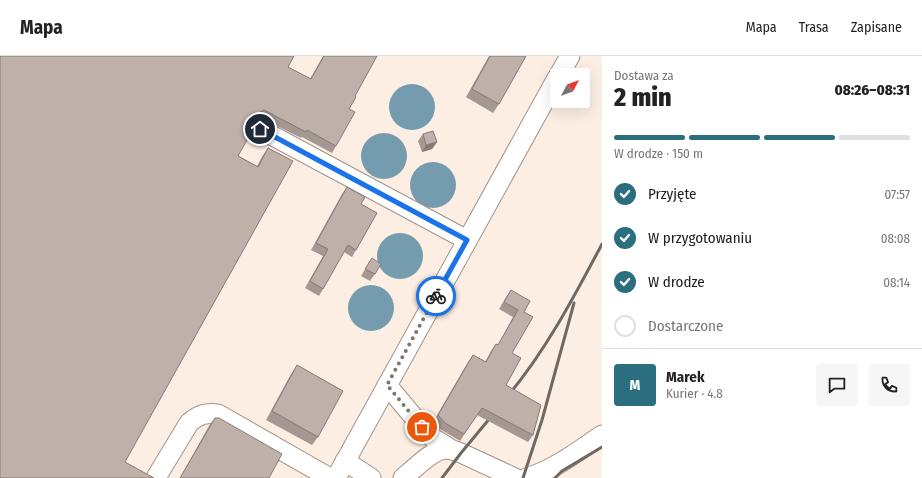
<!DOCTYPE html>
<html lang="pl">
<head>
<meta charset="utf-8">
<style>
	body { margin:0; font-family:"Fira Sans Condensed",sans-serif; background:#f6f6f6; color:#222; height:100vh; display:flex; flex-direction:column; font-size:15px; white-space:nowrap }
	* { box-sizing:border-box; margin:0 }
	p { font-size:13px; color:#767676 }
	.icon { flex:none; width:22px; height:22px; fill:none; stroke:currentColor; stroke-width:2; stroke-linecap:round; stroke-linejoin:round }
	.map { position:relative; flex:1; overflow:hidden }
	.details { display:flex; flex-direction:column; background:#fff; width:320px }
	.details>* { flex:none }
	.needle { width:26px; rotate:49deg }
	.controls { position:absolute; left:550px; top:12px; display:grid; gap:8px }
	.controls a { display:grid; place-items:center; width:40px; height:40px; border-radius:4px; background:#fff; box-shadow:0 4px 16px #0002; font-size:20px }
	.pin { position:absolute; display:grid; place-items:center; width:34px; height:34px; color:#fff; margin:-17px; border:2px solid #fff; border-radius:50%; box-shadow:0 1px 4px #0007 }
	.courier { position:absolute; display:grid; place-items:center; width:40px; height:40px; margin:-20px; border:3px solid #1a73e8; border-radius:50%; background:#fff; color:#222; box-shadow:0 1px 5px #0007 }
	.headline em { font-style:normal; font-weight:800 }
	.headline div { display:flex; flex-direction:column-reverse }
	.headline { display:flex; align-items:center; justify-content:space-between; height:68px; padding:0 12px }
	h1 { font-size:26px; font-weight:800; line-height:30px }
	.bar { display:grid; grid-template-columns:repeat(4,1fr); gap:6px 4px; align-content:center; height:48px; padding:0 12px }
	.bar i { height:5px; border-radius:3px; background:#e0e0e0 }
	.bar .selected { background:#2b6e7f }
	.bar p { grid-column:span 4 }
	.line { display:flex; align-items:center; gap:10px; padding:0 12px; border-top:1px solid #e0e0e0 }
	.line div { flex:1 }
	.round { display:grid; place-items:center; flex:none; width:42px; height:42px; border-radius:4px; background:#f6f6f6 }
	ol { padding:0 12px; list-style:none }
	li { display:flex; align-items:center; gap:12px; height:44px }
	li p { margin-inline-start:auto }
	li .icon { padding:4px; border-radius:50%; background:#2b6e7f; color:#fff; stroke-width:4 }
	li:last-child { color:#767676 }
	li i { width:22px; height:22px; border:2px solid #e0e0e0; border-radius:50% }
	header { display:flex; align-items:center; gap:24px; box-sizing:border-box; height:56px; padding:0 20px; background:#fff; border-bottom:1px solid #e0e0e0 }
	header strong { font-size:19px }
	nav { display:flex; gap:22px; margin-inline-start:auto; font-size:14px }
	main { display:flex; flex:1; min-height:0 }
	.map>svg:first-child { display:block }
	.water { fill:#749bae }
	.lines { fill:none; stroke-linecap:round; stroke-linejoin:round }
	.minor-casing { stroke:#a1948a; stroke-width:21 }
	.minor { stroke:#fff; stroke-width:19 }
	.rail { stroke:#706963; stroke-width:3 }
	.wall { fill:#a59792 }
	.shaded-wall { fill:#867b77 }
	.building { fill:#c0b0aa; stroke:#867b77 }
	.done { stroke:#7f7670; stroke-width:4; stroke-dasharray:0 7.2 }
	.route { stroke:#1a73e8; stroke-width:5 }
</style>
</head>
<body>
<header>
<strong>Mapa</strong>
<nav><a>Mapa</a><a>Trasa</a><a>Zapisane</a></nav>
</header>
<main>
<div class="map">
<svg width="602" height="422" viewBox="0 0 602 422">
	<rect width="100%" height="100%" fill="#fceee3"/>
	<g class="water">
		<circle cx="412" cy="51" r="23"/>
		<circle cx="384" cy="100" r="23"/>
		<circle cx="433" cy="129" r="23"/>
		<circle cx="400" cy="200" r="23"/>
		<circle cx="371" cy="252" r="23"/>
	</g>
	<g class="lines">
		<g class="minor-casing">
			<g id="minor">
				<polyline points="559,19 570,0"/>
				<polyline points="260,73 467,184"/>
				<polyline points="387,329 422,371 433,382 452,394"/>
				<polyline points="345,405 371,422"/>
				<path d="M157,420L189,367C198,359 206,356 218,358L330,422"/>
				<polyline points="336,422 557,22"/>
				<path d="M403,422C413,414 432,394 445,393C451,393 456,395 461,397L515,422"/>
				<path d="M526,422C554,414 578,395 602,379"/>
			</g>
		</g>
		<use href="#minor" class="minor"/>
		<g class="rail">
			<path d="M506,342C545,296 574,241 602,188"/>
			<polyline points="442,422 461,397 495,356"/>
			<polyline points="523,422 542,364 574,247"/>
			<polyline points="555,422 562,415 602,391"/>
		</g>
	</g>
	<g class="wall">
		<polygon points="323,0 377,0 355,40 349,53 336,90 332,97 302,81 301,82 259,61 254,64 238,100 257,110 263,99 268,92 125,406 0,422 288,11 310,23"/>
		<polygon points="489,0 526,0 499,48 493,57 466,41"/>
		<polygon points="423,78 437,86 432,93 422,96 418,85"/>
		<polygon points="347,131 361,148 356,194 352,201 344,196 323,233 319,240 305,232 323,200 311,194 342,138"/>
		<polygon points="372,202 375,218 370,225 361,220"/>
		<polygon points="511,234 524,256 512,297 506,329 533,379 528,386 477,359 460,385 440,373 433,366 468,306 473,299 485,306 491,295 496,288 498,289 513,261 499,253 506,241"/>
		<polygon points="297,309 318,381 312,389 266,364 291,318"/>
		<polygon points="215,362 269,422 180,422 210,368"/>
	</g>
	<g class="shaded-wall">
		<polygon points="264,54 259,61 254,64 255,61 259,57"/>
		<polygon points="437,86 432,93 422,96 426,89"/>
	</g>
	<g class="building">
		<polygon points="0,0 294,0 288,11 311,23 324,0 377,0 355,40 356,41 349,53 355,56 336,90 307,74 306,76 264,54 259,57 255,61 254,66 255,70 238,100 258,111 268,92 293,105 125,406 154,422 0,422"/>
		<polygon points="490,0 526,0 499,48 472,33"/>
		<polygon points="433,75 437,86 426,89 423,78"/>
		<polygon points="347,131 365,141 361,148 377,157 356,194 348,189 323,233 310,225 328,193 316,187"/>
		<polygon points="372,202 381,208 375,218 365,213"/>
		<polygon points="511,234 530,245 524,256 533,261 512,297 521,302 506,329 541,349 533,379 482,352 464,378 445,367 438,359 473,299 486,306 496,288 498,289 518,254 504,246"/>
		<polygon points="297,309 343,335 318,381 272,355"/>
		<polygon points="215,362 219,362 282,398 269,422 180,422"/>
	</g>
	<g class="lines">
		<polyline class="done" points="422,371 387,329 436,240"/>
		<polyline class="route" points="260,73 467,184 436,240"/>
	</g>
</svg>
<div class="controls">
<a><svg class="needle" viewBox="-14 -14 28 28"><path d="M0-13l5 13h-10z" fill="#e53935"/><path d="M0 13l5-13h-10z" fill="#767676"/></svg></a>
</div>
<div class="pin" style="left:422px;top:371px;background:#ea580c"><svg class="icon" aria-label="bag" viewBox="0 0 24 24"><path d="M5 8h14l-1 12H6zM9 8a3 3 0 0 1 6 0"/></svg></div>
<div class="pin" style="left:260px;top:73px;background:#1f2937"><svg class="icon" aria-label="home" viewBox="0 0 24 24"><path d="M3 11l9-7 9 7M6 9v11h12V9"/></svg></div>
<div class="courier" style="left:436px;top:240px"><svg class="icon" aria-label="bike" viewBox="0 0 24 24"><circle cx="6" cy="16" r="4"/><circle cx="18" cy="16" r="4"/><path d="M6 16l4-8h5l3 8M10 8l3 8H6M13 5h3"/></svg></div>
</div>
<section class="details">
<div class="headline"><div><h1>2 min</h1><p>Dostawa za</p></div><em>08:26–08:31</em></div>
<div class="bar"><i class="selected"></i><i class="selected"></i><i class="selected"></i><i></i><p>W drodze · 150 m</p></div>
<ol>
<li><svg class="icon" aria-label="check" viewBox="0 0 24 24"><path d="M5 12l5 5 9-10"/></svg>Przyjęte<p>07:57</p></li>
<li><svg class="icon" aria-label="check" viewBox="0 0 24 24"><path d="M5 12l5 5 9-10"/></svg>W przygotowaniu<p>08:08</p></li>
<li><svg class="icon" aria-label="check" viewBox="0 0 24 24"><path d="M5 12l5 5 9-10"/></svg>W drodze<p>08:14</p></li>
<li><i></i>Dostarczone</li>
</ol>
<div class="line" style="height:72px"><b class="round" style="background:#2b6e7f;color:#fff">M</b><div><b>Marek</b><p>Kurier · 4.8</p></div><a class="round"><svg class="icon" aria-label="chat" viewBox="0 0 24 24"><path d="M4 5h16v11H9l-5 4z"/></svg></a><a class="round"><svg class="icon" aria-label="phone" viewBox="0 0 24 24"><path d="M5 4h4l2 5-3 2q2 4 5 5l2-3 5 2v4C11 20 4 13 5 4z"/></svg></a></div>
</section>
</main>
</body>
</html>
